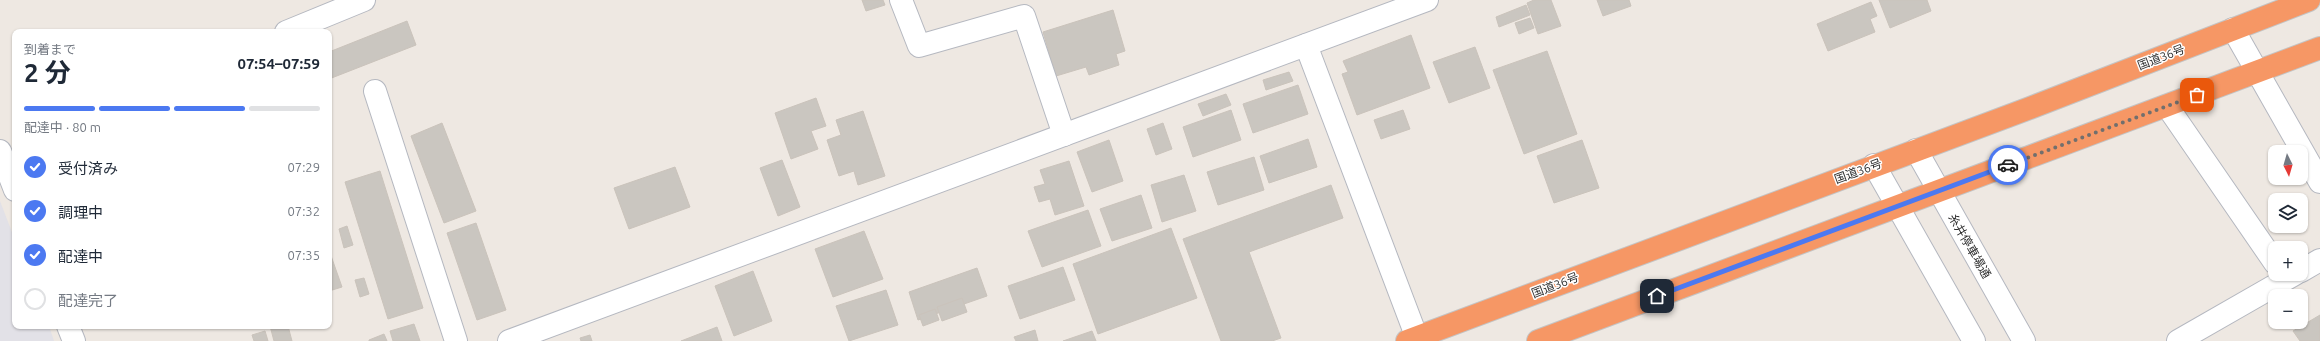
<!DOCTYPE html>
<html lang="ja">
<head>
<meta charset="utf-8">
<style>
	body { margin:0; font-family:Ubuntu,"Noto Sans JP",sans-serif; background:#f6f6f7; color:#1f2937; height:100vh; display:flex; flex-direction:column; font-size:15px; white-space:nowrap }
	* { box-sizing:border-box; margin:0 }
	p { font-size:13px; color:#747a83 }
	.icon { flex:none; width:22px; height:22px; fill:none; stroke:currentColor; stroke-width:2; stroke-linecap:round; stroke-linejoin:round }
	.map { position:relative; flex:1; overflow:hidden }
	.side { position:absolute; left:12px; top:29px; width:320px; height:300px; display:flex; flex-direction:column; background:#fff; border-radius:8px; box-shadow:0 1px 3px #0004 }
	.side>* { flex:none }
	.needle { width:26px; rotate:175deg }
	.controls { position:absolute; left:2268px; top:145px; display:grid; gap:8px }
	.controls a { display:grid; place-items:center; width:40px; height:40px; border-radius:8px; background:#fff; box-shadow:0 1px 3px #0004; font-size:20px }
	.pin { position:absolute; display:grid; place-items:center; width:34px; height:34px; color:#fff; margin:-17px; border-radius:8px; box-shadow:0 2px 6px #0006 }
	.courier { position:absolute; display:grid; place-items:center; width:40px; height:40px; margin:-20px; border:3px solid #4c79f1; border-radius:50%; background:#fff; color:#222; box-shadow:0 1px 5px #0007 }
	.head em { font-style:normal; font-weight:700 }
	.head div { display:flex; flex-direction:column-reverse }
	.head { display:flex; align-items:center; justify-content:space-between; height:68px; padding:0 12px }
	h1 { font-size:26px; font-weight:700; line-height:30px }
	.bar { display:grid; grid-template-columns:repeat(4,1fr); gap:6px 4px; align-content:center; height:48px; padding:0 12px }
	.bar i { height:5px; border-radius:3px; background:#e0e1e3 }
	.bar .current { background:#4c79f1 }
	.bar p { grid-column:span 4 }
	ol { padding:0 12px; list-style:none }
	li { display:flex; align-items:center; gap:12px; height:44px }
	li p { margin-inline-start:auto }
	li .icon { padding:4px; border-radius:50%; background:#4c79f1; color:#fff; stroke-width:4 }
	li:last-child { color:#747a83 }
	li i { width:22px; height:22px; border:2px solid #e0e1e3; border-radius:50% }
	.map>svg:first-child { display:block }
	.industrial { fill:#e2e1e7 }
	.building { fill:#cac6c0; stroke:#cac3bb }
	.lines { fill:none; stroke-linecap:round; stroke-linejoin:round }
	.minor-casing { stroke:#b5b8c0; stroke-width:24 }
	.highway-casing { stroke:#c4c4c4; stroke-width:24 }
	.minor { stroke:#fff; stroke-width:22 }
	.highway { stroke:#f69765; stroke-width:22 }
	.done { stroke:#716f6d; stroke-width:4; stroke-dasharray:0 7.2 }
	.route { stroke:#4c79f1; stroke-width:5 }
	.labels { text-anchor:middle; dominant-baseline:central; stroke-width:3; stroke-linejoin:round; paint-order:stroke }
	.street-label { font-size:12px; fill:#2e2e2e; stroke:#fff }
</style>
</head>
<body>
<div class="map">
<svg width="2320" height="341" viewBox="0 0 2320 341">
	<rect width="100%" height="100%" fill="#eee8e2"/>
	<polygon class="industrial" points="0,201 15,240 15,326 49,326 54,341 0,341"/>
	<g class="building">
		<polygon points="862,0 883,0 885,5 866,11"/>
		<polygon points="1534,0 1551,0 1561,26 1538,34 1527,3"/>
		<polygon points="1597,0 1629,0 1631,6 1603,16"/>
		<polygon points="1879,0 1927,0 1931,11 1890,28"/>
		<polygon points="1871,2 1877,16 1870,19 1875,32 1828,51 1817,24"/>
		<polygon points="1526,5 1530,15 1499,27 1496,17"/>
		<polygon points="1113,10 1125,51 1116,54 1119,65 1089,75 1086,67 1056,76 1043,32"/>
		<polygon points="1530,18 1534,28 1519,34 1515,23"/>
		<polygon points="407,21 416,45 329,79 329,52"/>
		<polygon points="1411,35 1430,88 1357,115 1342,74 1348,72 1343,61"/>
		<polygon points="1475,47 1490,88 1449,103 1433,62"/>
		<polygon points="1547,51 1577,134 1524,154 1493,70"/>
		<polygon points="1289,72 1293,81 1266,90 1263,80"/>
		<polygon points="1298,85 1308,114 1253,133 1243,104"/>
		<polygon points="1226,94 1231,105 1203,116 1198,104"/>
		<polygon points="816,98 826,126 811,131 818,149 791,159 775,113"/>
		<polygon points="1231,110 1241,140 1193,157 1183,127"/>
		<polygon points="1403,110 1410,129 1381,139 1374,120"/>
		<polygon points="863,111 885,176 858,185 854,171 839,176 827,140 841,135 836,120"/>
		<polygon points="442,123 476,211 444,223 411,136"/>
		<polygon points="1163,123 1172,149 1156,155 1147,129"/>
		<polygon points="1308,139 1317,167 1269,183 1260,156"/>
		<polygon points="1109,140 1123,181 1092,192 1077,152"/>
		<polygon points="1582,140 1599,188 1554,203 1537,156"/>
		<polygon points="1254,157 1264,190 1218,205 1207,172"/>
		<polygon points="782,160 800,207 778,216 760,168"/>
		<polygon points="1069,161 1084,206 1055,215 1050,199 1039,202 1034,187 1045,184 1040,170"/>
		<polygon points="675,167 690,207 629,229 614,188"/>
		<polygon points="380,171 423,308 388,319 345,182"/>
		<polygon points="1184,175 1196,211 1162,222 1151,185"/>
		<polygon points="1331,185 1343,218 1249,252 1281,338 1272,341 1221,341 1183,239"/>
		<polygon points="1141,195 1152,228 1112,241 1100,209"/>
		<polygon points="1088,210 1101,246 1042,267 1028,231"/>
		<polygon points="476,223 506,310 477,320 447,233"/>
		<polygon points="347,226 353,245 344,248 339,229"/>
		<polygon points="1171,228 1197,298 1098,334 1073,264"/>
		<polygon points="864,231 883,279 833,297 815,249"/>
		<polygon points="329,250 342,287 329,291"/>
		<polygon points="1063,267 1075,300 1020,319 1008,286"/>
		<polygon points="977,268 987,296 918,320 909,292"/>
		<polygon points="753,271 772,321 734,336 715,286"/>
		<polygon points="364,278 369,294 360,297 355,280"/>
		<polygon points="886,290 898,325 849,341 836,306"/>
		<polygon points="962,298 967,312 942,321 937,307"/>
		<polygon points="935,309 939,320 923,326 919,315"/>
		<polygon points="2320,315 2320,341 2300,341 2293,331"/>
		<polygon points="414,324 420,341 393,341 390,331"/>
		<polygon points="270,326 288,326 292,341 274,341"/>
		<polygon points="717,327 722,341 681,341"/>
		<polygon points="1035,330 1038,341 1016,341 1014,337"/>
		<polygon points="265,331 268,341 254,341 252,335"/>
		<polygon points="1092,331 1096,341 1063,341"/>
		<polygon points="384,334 387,341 369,341 369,340"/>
		<polygon points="590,335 592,341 581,341 580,338"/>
	</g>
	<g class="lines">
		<g class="minor-casing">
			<g id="minor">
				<polyline points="901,0 919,46 1024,16 1064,135"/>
				<polyline points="2233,29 2320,182"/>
				<polyline points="286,32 364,0"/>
				<polyline points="1306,45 1417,338"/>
				<polyline points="375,91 456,341"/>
				<polyline points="2167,106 2275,263"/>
				<polyline points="1916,150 2024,341"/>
				<polyline points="0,151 15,190"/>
				<polyline points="1874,165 1974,341"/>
				<polyline points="2301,271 2320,260"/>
				<polyline points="68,326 74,341"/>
				<polyline points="509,341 1427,0"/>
				<polyline points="2178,341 2295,274"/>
			</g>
		</g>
		<g class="highway-casing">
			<g id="highway">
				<polyline points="1407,341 2030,108 2309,0"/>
				<polyline points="1538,341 2320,48"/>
			</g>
		</g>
		<use href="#minor" class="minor"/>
		<use href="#highway" class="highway"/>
	</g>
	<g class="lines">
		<polyline class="done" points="2008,165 2197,95"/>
		<polyline class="route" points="1657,296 2008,165"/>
	</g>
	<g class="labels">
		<g class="street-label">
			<text transform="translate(2161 57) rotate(-21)">国道36号</text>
			<text transform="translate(1858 171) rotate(-20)">国道36号</text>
			<text transform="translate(1970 246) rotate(60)">糸井停車場通</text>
			<text transform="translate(1555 285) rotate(-21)">国道36号</text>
		</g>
	</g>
</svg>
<div class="controls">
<a><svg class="needle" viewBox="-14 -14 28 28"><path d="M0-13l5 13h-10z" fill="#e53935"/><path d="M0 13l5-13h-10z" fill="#747a83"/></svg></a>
<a><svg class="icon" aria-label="layers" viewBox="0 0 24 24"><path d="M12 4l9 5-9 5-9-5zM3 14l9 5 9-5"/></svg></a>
<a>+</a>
<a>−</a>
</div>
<div class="pin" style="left:2197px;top:95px;background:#ea580c"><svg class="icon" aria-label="bag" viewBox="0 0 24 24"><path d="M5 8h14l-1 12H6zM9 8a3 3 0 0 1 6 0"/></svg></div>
<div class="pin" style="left:1657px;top:296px;background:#1f2937"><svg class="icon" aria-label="home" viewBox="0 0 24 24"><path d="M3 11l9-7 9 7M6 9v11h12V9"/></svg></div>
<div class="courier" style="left:2008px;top:165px"><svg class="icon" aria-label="car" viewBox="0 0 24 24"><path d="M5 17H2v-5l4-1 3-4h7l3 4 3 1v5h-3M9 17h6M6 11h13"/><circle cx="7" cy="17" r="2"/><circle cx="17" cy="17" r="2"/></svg></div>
<section class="side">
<div class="head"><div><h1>2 分</h1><p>到着まで</p></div><em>07:54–07:59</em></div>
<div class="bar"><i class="current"></i><i class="current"></i><i class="current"></i><i></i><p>配達中 · 80 m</p></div>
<ol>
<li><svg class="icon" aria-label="check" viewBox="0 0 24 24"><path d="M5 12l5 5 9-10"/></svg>受付済み<p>07:29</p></li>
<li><svg class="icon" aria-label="check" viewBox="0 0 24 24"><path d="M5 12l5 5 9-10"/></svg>調理中<p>07:32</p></li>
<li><svg class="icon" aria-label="check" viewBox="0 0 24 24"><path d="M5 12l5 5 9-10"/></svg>配達中<p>07:35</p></li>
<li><i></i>配達完了</li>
</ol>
</section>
</div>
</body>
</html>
